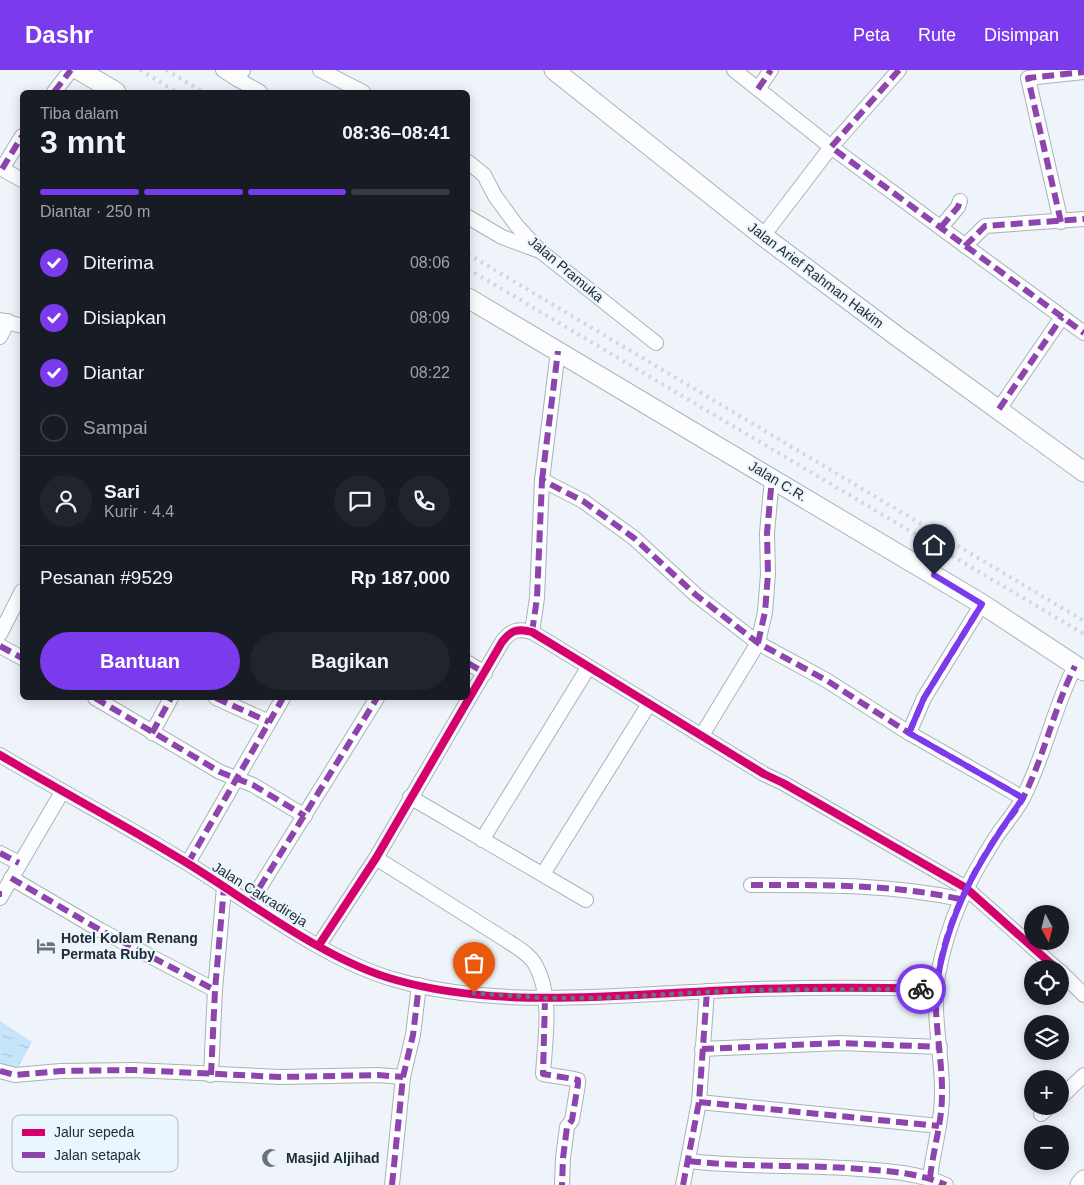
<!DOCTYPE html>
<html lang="id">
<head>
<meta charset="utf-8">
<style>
	body { margin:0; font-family:Arial,sans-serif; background:#20242c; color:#f1f3f6; height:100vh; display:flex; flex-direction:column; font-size:19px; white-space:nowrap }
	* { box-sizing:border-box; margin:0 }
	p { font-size:16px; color:#9ea1a6 }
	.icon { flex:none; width:28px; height:28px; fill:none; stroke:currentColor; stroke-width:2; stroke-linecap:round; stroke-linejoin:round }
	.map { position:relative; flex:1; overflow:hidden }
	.details { position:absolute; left:20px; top:20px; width:450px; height:610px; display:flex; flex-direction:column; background:#171b24; border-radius:8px; box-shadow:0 2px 12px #0003 }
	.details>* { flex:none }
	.needle { width:32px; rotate:173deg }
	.tools { position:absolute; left:1024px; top:835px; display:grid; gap:10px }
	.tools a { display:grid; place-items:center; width:45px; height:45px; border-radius:50%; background:#171b24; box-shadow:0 2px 12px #0003; font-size:25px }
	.pin { position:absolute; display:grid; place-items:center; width:42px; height:42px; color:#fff; margin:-51px -21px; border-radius:50% 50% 50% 0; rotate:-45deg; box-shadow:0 0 5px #0007 }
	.pin .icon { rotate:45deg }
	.courier { position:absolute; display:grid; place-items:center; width:50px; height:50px; margin:-25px; border:4px solid #7c3aed; border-radius:50%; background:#fff; color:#222; box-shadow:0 1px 6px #0007 }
	.headline em { font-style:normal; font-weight:700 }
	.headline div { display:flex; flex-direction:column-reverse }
	.headline { display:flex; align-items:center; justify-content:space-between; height:85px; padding:0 20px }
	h1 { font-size:32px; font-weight:700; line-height:38px }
	.bar { display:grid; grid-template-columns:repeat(4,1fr); gap:8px 5px; align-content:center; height:60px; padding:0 20px }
	.bar i { height:6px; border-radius:4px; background:#363941 }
	.bar .current { background:#7c3aed }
	.bar p { grid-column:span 4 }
	.line { display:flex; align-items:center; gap:12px; padding:0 20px; border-top:1px solid #363941 }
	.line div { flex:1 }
	.round { display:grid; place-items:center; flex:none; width:52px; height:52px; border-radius:26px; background:#20242c }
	ol { padding:0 20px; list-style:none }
	li { display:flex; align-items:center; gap:15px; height:55px }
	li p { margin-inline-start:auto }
	li .icon { padding:5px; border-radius:50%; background:#7c3aed; color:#fff; stroke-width:4 }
	li:last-child { color:#9ea1a6 }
	li i { width:28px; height:28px; border:2px solid #363941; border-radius:50% }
	.button { display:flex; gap:10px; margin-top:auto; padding:10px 20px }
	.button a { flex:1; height:58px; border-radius:30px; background:#7c3aed; color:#fff; font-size:20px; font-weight:700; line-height:58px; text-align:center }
	.button a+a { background:#20242c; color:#f1f3f6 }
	header { display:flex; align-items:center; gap:30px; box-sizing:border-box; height:70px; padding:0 25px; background:#7c3aed; color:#fff }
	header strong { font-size:24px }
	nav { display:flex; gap:28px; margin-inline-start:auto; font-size:18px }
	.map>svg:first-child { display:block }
	.water { fill:url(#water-ripples) }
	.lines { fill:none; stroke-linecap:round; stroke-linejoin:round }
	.street-casing { stroke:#abb3b8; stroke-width:16 }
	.secondary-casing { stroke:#abb3b8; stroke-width:21 }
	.street { stroke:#fcfdfe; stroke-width:14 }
	.secondary { stroke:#fcfdfe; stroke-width:19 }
	.rail { stroke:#d3d5d6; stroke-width:4; stroke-dasharray:2.5 5; stroke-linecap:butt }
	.quiet { stroke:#8e44ad; stroke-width:6; stroke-dasharray:12 6; stroke-linecap:butt }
	.cycleway-casing { stroke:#eaf5fd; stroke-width:11 }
	.cycleway { stroke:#d6006c; stroke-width:8 }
	.done { stroke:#697379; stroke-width:5; stroke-dasharray:0 9 }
	.route { stroke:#7c3aed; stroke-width:6 }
	.labels { text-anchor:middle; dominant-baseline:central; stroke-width:4; stroke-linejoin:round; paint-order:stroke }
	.street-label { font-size:14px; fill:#222d34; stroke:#eaf5fd }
	.poi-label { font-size:14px; font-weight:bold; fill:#222d34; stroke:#eaf5fd; text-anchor:start }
	.key { fill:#eaf5fd; stroke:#aeb9c1; stroke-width:1 }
	.key-label { font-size:14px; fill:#222d34 }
</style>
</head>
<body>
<header>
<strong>Dashr</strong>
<nav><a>Peta</a><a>Rute</a><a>Disimpan</a></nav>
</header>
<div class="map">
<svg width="1084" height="1115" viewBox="0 0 1084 1115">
	<defs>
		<pattern id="water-ripples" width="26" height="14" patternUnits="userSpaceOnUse" patternTransform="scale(1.25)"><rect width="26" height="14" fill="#c7e5fa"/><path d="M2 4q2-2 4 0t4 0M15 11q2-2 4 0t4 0" fill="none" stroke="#abc5d7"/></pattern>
	</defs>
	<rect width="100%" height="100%" fill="#eef4f9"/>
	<polygon class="water" points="0,951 32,972 15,1003 0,994"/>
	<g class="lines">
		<g class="street-casing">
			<g id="street">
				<polyline points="223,0 237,9 243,0"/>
				<polyline points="320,0 363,22"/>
				<polyline points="734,0 831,77 763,166"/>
				<polyline points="899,0 831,77 1084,263"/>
				<polyline points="237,9 260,22"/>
				<polyline points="758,19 771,0"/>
				<polyline points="54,22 71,0"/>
				<polyline points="468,92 484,105 495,126 517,156 539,180 656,273"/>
				<polyline points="0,98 22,110"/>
				<polyline points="2,99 22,66"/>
				<polyline points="468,147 502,167 537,180"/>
				<polyline points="1061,152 1028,8 1084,2"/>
				<polyline points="941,157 958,137 960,131"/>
				<polyline points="965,176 985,156 1084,149"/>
				<polyline points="0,250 22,256"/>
				<polyline points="0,267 8,251"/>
				<polyline points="999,339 1062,247"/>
				<polyline points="542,410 558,281"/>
				<polyline points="532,562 537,528 542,410 583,431 634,468 696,525 758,573 826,610 909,663 1023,728"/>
				<polyline points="0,564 22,521"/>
				<polyline points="0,576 22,588"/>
				<polyline points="468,593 485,603"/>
				<polyline points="95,628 220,702 253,715 305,746"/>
				<polyline points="216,628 269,652"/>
				<polyline points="152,663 171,628"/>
				<polyline points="909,663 924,628 982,534"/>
				<polyline points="702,665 758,573 765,542 768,504 767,463 772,408"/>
				<path d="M0,685C62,722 125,755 187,793C249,831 326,891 396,910C494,938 610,926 710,921C785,917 861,917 936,919"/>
				<polyline points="410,727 586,830"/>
				<polyline points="482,770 588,598"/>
				<polyline points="0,783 19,793"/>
				<path d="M376,788L509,872C518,878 529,884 535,894C553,925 545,970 543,1004L574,1009L578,1010V1014L572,1050L567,1057L563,1088L562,1115"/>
				<polyline points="188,793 283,628"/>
				<polyline points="543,804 649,634"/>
				<polyline points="11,808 100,860 215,920"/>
				<path d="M751,815C821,815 891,814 960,829"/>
				<polyline points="0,828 62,722"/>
				<polyline points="250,833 377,628"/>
				<path d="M319,875L376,788L502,572C511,560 518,558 532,562L764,704L783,713L966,818L1057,899"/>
				<polyline points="1060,901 1084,925"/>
				<polyline points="702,979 840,973 940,977"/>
				<polyline points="0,1001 15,1005 61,1001 134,1000 281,1007 378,1005 403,1007"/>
				<polyline points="211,1005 215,920 224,817"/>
				<polyline points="1060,1028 1084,1005"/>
				<polyline points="699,1032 939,1056"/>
				<polyline points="1041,1044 1050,1036"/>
				<path d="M689,1091C746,1098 803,1094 860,1099C890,1101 919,1103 946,1115"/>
				<path d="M930,1108C933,1080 942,1053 942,1025C943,989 931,938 938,905C948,850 967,813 996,767C1005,753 1017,741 1024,726C1045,684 1054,638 1075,596"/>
				<polyline points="392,1115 403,1007 413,965 419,915"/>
				<polyline points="683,1115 699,1032 707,921"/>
			</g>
		</g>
		<g class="secondary-casing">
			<g id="secondary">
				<polyline points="79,0 116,22"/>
				<polyline points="554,0 763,166 898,267 1084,402"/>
				<polyline points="468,228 982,534 1084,601"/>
				<polyline points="1080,1115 1084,1110"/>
			</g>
		</g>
		<use href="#street" class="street"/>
		<use href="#secondary" class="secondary"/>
		<g class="rail">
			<polyline points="140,0 177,22"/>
			<polyline points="166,0 203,22"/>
			<polyline points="468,184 1084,551"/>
			<polyline points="468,199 1084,564"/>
		</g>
		<g class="quiet">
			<polyline points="899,0 831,77 1084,263"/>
			<polyline points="758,19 771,0"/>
			<polyline points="54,22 71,0"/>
			<polyline points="2,99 22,66"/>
			<polyline points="1061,152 1028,8 1084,2"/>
			<polyline points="941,157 958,137 960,131"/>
			<polyline points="965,176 985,156 1084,149"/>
			<polyline points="999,339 1062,247"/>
			<polyline points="542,410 558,281"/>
			<polyline points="532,562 537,528 542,410 583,431 634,468 696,525 758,573 826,610 909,663 1023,728"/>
			<polyline points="758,573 765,542 768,504 767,463 772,408"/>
			<polyline points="0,576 22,588"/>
			<polyline points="468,593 485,603"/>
			<polyline points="95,628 220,702 253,715 305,746"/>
			<polyline points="216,628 269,652"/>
			<polyline points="152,663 171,628"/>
			<polyline points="909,663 924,628 982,534"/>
			<polyline points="0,783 19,793"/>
			<polyline points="188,793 283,628"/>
			<polyline points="11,808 100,860 215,920"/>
			<path d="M751,815C821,815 891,814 960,829"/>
			<polyline points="0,824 2,824"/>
			<polyline points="250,833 377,628"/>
			<polyline points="545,928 543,1004 574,1009 578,1010 578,1014 572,1050 567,1057 563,1088 562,1115"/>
			<polyline points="702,979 840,973 940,977"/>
			<polyline points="0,1001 15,1005 61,1001 134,1000 281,1007 378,1005 403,1007"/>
			<polyline points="211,1005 215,920 224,817"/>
			<polyline points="699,1032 939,1056"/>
			<path d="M689,1091C746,1098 803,1094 860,1099C890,1101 919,1103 946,1115"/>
			<path d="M930,1108C933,1080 942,1053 942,1025C943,989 931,938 938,905C948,850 967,813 996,767C1005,753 1017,741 1024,726C1045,684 1054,638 1075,596"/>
			<polyline points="392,1115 403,1007 413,965 419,915"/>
			<polyline points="683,1115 699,1032 707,921 711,921"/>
		</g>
		<g class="cycleway-casing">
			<g id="cycleway">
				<path d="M0,685C62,722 125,755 187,793C249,831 326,891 396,910C494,938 610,926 710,921C785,917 861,917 936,919"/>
				<path d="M319,875L376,788L502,572C511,560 518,558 532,562L764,704L783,713L966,818L1057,899"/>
			</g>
		</g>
		<use href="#cycleway" class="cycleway"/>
	</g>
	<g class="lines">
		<polyline class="done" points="474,923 545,928 599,928 742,920 921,919"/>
		<path class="route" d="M921,919H936C947,842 979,790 1023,728L909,663L924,628L982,534L934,505"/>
	</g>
	<defs>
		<g id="hotel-bare" transform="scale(1.5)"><path d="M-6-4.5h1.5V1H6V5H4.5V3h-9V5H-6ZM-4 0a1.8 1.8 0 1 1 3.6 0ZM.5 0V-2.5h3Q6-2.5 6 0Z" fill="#697379" stroke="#eaf5fd" stroke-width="2.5" paint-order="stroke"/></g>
		<g id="mosque-bare" transform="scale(1.5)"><path d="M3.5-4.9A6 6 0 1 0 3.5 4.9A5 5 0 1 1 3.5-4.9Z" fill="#697379" stroke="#eaf5fd" stroke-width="2.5" paint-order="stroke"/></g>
	</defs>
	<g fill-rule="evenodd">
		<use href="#hotel-bare" x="46" y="876"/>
		<use href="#mosque-bare" x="271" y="1088"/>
	</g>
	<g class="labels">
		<g class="street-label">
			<text transform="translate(566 199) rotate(40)">Jalan Pramuka</text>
			<text transform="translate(816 205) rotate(37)">Jalan Arief Rahman Hakim</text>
			<text transform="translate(778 411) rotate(31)">Jalan C.R.</text>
			<text transform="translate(260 824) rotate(32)">Jalan Cakradireja</text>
		</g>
		<g class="poi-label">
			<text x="61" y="868">Hotel Kolam Renang<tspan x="61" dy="16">Permata Ruby</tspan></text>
			<text x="286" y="1088">Masjid Aljihad</text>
		</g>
	</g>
	<rect x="12" y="1045" width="166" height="57" rx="8" class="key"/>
	<rect x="22" y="1059" width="23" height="7" fill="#d6006c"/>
	<rect x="22" y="1082" width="23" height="6" fill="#8e44ad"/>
	<g class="key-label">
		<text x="54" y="1067">Jalur sepeda</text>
		<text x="54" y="1090">Jalan setapak</text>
	</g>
</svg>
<div class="tools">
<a><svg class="needle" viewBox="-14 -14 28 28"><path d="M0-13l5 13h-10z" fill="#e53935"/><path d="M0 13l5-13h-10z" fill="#9ea1a6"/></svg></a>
<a><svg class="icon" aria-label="locate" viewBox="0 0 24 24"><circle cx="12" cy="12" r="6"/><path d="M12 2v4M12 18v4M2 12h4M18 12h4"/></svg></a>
<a><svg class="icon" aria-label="layers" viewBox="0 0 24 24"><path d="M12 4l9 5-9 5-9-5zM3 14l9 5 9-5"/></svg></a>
<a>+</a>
<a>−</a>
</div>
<div class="pin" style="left:474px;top:923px;background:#ea580c"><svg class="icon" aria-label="bag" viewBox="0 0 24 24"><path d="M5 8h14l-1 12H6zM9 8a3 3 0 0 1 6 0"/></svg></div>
<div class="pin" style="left:934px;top:505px;background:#1f2937"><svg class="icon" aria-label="home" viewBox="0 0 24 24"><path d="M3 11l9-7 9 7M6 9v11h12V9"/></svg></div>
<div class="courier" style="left:921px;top:919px"><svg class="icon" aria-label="bike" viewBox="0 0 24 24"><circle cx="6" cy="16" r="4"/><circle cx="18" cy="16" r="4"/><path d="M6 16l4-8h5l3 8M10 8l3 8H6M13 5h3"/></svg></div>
<section class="details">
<div class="headline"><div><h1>3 mnt</h1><p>Tiba dalam</p></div><em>08:36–08:41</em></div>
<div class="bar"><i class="current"></i><i class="current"></i><i class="current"></i><i></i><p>Diantar · 250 m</p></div>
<ol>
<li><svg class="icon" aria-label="check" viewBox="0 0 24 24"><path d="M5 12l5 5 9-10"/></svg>Diterima<p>08:06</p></li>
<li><svg class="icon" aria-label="check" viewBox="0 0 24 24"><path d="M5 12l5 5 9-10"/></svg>Disiapkan<p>08:09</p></li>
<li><svg class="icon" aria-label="check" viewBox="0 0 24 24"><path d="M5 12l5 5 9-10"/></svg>Diantar<p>08:22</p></li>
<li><i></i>Sampai</li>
</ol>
<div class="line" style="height:90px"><a class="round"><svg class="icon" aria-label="person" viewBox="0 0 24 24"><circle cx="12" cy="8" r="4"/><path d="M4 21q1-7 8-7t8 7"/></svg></a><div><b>Sari</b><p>Kurir · 4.4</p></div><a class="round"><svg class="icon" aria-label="chat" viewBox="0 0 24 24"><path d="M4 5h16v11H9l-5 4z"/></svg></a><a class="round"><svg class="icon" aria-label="phone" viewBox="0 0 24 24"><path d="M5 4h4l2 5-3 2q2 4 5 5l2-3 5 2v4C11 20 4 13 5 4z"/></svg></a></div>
<div class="line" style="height:65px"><div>Pesanan #9529</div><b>Rp 187,000</b></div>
<div class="button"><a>Bantuan</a><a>Bagikan</a></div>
</section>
</div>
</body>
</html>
